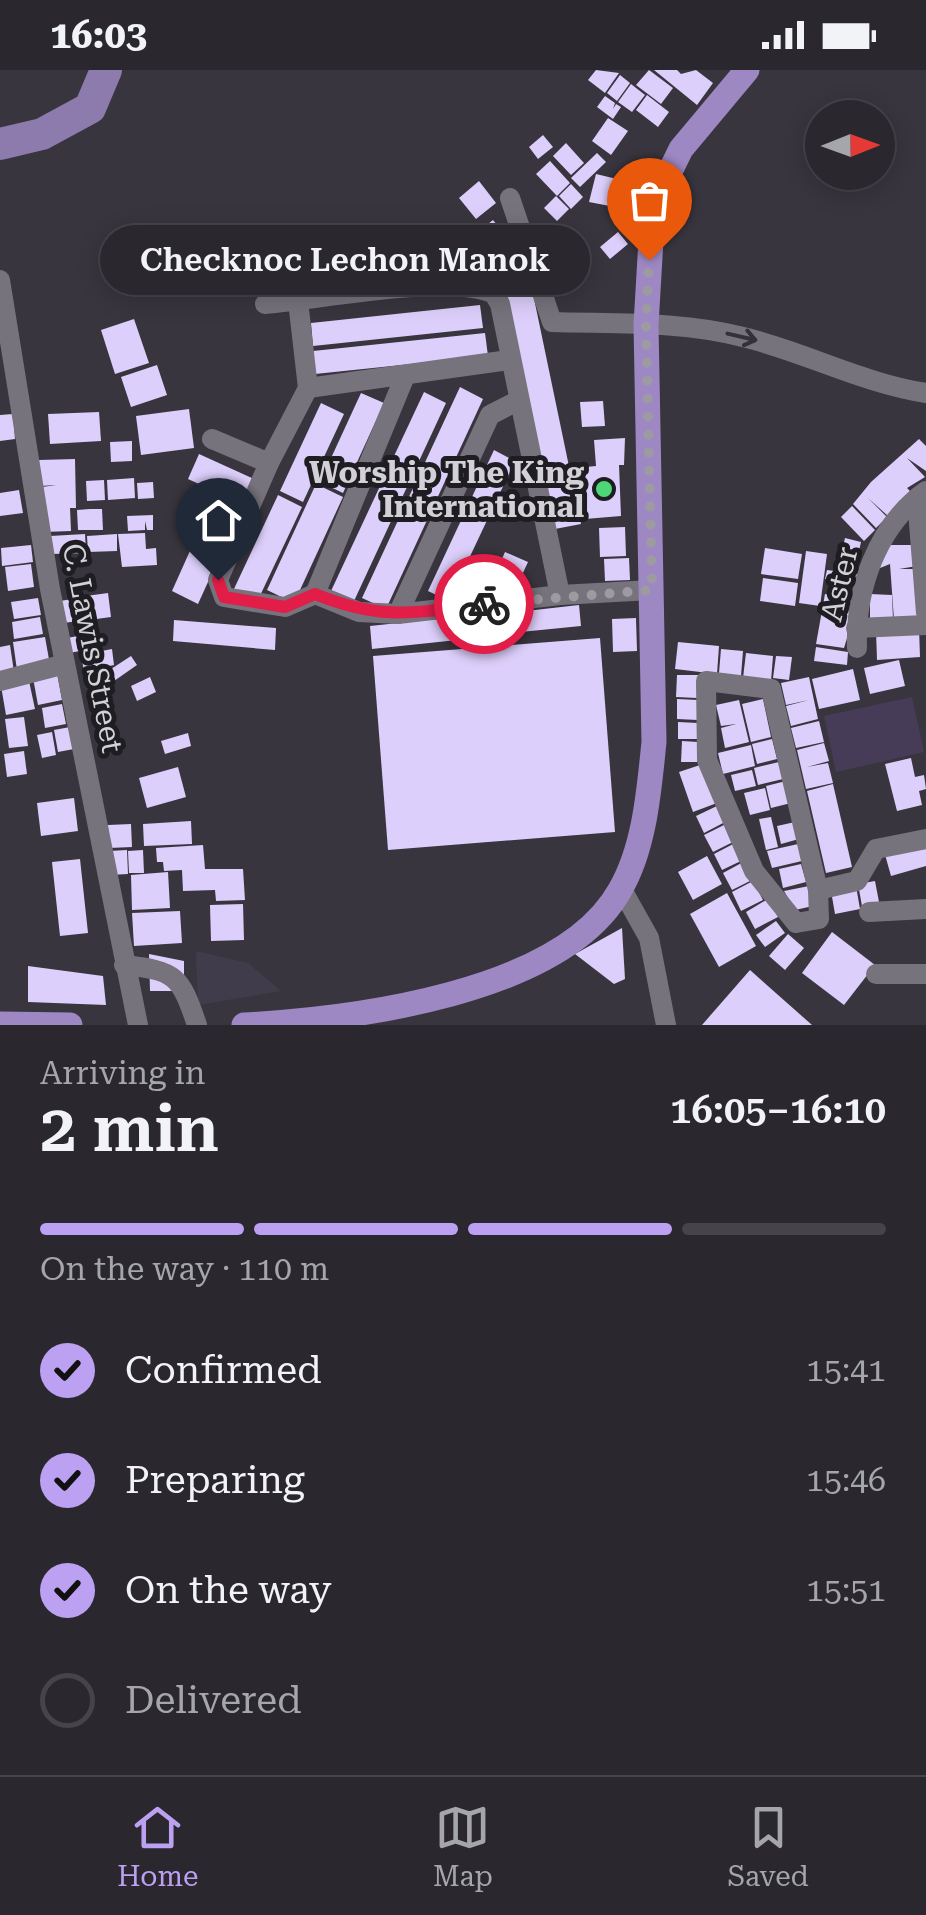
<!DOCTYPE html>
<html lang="en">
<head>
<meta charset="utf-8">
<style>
	body { margin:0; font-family:"Roboto Serif",serif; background:#323036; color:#f1f3f6; height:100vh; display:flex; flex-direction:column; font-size:38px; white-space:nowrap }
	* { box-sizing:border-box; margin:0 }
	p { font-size:32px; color:#a5a6aa }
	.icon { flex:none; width:55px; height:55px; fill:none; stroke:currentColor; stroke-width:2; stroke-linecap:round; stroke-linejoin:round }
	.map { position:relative; height:955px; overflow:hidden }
	.side { display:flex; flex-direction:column; background:#2a282e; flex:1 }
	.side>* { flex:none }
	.needle { width:65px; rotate:89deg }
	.buttons { position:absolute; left:805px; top:30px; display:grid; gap:20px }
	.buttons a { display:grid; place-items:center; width:90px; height:90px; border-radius:50%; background:#2a282e; box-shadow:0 5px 25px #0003,0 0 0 2px #46444a; font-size:50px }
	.pin { position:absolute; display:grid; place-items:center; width:85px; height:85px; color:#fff; margin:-102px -42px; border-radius:50% 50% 50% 0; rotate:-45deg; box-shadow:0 0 10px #0007 }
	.pin .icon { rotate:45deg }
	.courier { position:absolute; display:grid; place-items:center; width:100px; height:100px; margin:-50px; border:8px solid #e11d48; border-radius:50%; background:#fff; color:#222; box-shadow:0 2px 12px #0007 }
	.bubble { position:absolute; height:70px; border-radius:35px; background:#2a282e; box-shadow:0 5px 25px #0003,0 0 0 2px #46444a; font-size:32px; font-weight:600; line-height:70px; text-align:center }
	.head em { font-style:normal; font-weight:600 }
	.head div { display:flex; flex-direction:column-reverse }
	.head { display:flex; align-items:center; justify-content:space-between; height:170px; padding:0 40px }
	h1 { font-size:65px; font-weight:600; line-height:75px }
	.bar { display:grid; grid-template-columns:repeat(4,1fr); gap:15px 10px; align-content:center; height:120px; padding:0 40px }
	.bar i { height:12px; border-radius:8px; background:#46444a }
	.bar .selected { background:#bca0f2 }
	.bar p { grid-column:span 4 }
	ol { padding:0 40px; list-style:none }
	li { display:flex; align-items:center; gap:30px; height:110px }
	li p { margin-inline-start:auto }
	li .icon { padding:10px; border-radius:50%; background:#bca0f2; color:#111; stroke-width:4 }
	li:last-child { color:#a5a6aa }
	li i { width:55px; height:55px; border:5px solid #46444a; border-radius:50% }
	.status { display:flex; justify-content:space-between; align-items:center; height:70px; padding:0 50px; background:#2a282e; direction:ltr }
	.status svg { height:28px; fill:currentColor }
	.dock { display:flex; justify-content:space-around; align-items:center; height:140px; border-top:2px solid #46444a; background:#2a282e; font-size:28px; color:#a5a6aa }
	.dock a { display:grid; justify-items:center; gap:5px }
	.dock .selected { color:#bca0f2 }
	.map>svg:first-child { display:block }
	.built { fill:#413c4b }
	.green { fill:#463c58 }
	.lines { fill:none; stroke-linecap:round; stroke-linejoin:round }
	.river { stroke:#8d7bae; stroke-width:32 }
	.building { fill:#ddcffb }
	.minor { stroke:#76737d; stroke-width:20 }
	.major { stroke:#9e88c3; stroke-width:25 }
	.oneway { stroke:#343238 }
	.done { stroke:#9d9aa1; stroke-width:10; stroke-dasharray:0 18 }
	.route { stroke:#e11d48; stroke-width:12 }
	.poi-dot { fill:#4cd676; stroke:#1e1d21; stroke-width:4 }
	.labels { text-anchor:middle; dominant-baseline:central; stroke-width:10; stroke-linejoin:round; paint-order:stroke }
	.poi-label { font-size:30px; font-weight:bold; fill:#d3d1d7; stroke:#1e1d21; text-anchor:end }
	.street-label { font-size:30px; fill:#d3d1d7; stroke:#1e1d21 }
</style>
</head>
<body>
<div class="status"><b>16:03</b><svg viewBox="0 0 49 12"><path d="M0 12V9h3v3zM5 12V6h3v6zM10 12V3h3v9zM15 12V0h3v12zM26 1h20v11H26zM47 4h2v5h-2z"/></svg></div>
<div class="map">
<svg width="926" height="955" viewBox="0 0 926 955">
	<rect width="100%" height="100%" fill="#38353e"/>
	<polygon class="built" points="196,881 248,893 281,921 198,935"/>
	<polygon class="green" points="912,627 924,682 836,702 824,646"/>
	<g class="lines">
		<polyline class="river" points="0,74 42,64 90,38 106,0"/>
	</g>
	<g class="building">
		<polygon points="596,0 619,3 605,23 588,10"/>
		<polygon points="649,0 673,18 661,34 636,15"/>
		<polygon points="654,0 677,0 681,4 696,0 713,13 697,35"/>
		<polygon points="620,5 630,13 617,31 607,23"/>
		<polygon points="631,14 645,25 632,42 618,32"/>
		<polygon points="647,25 669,42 658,57 636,40"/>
		<polygon points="605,26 615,33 613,39 616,34 621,37 613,49 597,37"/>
		<polygon points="608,48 628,61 611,85 592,71"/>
		<polygon points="543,65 553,77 538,89 529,77"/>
		<polygon points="566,73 584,93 571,105 553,86"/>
		<polygon points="597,83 606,92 580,117 571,108"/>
		<polygon points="550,91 570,113 557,126 536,104"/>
		<polygon points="596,104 621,110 615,137 589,132"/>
		<polygon points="624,109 644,113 638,141 618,137"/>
		<polygon points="479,111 496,133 476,149 459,128"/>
		<polygon points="571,114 583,127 571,139 559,126"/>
		<polygon points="556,126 569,139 557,151 544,138"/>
		<polygon points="493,150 514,176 496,190 475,164"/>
		<polygon points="618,162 628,174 610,189 600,177"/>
		<polygon points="456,179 459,204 344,219 341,193"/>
		<polygon points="514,179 523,191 506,206 496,194"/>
		<polygon points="337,193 341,219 261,229 258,203"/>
		<polygon points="492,195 494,212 470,214 468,197"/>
		<polygon points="531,214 581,454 555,459 506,219"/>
		<polygon points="480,235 483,258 313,276 311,253"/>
		<polygon points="134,249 149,293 115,304 101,260"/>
		<polygon points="485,263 488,286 315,304 313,281"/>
		<polygon points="157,295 167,325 131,337 121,307"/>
		<polygon points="460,317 483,329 386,539 362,528"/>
		<polygon points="424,322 446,333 354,531 331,521"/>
		<polygon points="361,323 384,333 343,423 320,412"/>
		<polygon points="603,331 605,356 582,357 580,332"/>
		<polygon points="321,333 344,344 303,432 280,421"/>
		<polygon points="189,339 194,378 141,385 136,346"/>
		<polygon points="99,342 101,371 50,374 48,344"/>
		<polygon points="13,344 15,369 0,371 0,345"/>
		<polygon points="625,368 624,395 619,395 621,446 585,449 575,398 596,396 594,370"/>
		<polygon points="919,369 926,376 926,401 907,388 925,407 907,418 910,421 888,446 868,428 887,447 876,458 853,434 871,412"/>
		<polygon points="132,371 132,391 111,392 110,372"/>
		<polygon points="494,380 515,391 449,531 428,521"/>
		<polygon points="199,384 254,409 243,434 188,409"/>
		<polygon points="75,389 76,438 70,438 71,461 44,462 42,417 56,415 40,416 39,390"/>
		<polygon points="134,408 135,428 108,430 107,410"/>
		<polygon points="104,410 105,430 87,431 86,411"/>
		<polygon points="153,412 154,428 138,429 137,413"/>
		<polygon points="316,414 343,427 294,533 267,520"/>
		<polygon points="19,420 23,443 0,446 0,423"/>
		<polygon points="215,425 242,437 198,534 172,521"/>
		<polygon points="278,425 302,437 257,532 233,521"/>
		<polygon points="852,436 875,460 864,471 841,447"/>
		<polygon points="90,439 102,439 103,460 78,460 77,440"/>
		<polygon points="153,445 153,460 147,460 145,451 145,460 128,461 127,446"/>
		<polygon points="625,457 626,486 600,487 599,458"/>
		<polygon points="145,463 146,479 156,478 157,495 122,497 118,464"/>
		<polygon points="85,464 86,483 51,484 50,466"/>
		<polygon points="117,464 117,481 88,482 87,466"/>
		<polygon points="845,468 861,472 854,503 838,499"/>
		<polygon points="31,475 33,492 2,496 1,478"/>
		<polygon points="880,475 917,475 917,496 899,499 920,499 920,550 894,550 890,494 880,498"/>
		<polygon points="765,478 802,484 798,509 761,504"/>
		<polygon points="806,481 827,484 820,536 799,533"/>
		<polygon points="505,482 528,492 515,520 493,509"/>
		<polygon points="629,488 630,510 605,511 604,489"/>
		<polygon points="31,494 34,517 8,521 5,497"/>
		<polygon points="827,500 857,504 856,513 825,509"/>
		<polygon points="763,508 798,513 795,536 760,531"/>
		<polygon points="108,523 111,547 89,550 86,526"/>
		<polygon points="825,524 859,529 844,578 816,574"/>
		<polygon points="870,524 892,525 893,550 870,550"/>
		<polygon points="84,527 87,550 63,553 60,531"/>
		<polygon points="38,528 41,545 14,549 11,532"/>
		<polygon points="579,535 581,556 491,565 489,545"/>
		<polygon points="484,544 486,567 372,579 370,556"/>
		<polygon points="40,547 43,564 14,569 12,552"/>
		<polygon points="636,548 637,581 613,582 612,549"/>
		<polygon points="174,550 276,558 275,580 173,571"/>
		<polygon points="919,558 920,587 877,590 876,560"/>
		<polygon points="94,563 97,578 69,583 67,568"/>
		<polygon points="45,567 50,595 17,600 13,572"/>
		<polygon points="600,568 615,762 388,780 373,586"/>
		<polygon points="678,572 719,576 717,604 675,599"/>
		<polygon points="10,575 14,602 0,604 0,577"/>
		<polygon points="816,577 848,582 847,595 814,591"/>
		<polygon points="112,579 114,595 84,601 81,585"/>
		<polygon points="721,579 743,581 741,606 719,603"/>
		<polygon points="746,583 773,586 771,611 743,608"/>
		<polygon points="131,586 137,595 114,611 108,601"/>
		<polygon points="776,586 792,587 789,610 773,608"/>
		<polygon points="899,590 905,616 870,624 864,598"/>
		<polygon points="853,599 860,630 819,639 812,609"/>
		<polygon points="57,603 62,630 38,635 33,608"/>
		<polygon points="677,605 698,605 697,628 676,627"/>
		<polygon points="150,607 156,622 137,631 131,616"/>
		<polygon points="809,607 818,649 791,656 786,636 809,630 786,635 781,613"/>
		<polygon points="29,611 35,639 6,645 1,616"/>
		<polygon points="677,629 698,630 698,650 677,649"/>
		<polygon points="763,629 771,667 751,672 742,634"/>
		<polygon points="739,630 749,672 725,678 721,658 736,654 721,656 716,635"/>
		<polygon points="62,634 66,654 45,658 42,638"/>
		<polygon points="24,647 28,676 9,678 5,649"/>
		<polygon points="819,651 824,672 796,678 791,658"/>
		<polygon points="678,652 698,653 698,669 678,669"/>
		<polygon points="70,657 74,679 58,682 54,660"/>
		<polygon points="52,662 56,685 42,688 37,665"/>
		<polygon points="188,663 191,676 165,684 161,671"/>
		<polygon points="772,669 777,689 757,694 752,674"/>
		<polygon points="682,671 698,672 697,692 681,692"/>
		<polygon points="824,673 829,691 807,697 828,693 833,713 806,719 797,680"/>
		<polygon points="751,675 755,696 723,704 718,683"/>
		<polygon points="24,681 27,704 7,707 4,684"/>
		<polygon points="911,688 915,707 924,705 926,719 919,721 922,735 897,741 885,694"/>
		<polygon points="779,692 783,709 758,715 754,698"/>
		<polygon points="703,694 717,733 693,742 679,702"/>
		<polygon points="178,697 186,727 147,738 139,708"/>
		<polygon points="752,700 756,716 735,721 731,705"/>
		<polygon points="786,711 791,733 771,738 766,716"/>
		<polygon points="833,714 852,797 826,803 807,721"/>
		<polygon points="765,718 770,740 750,745 744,723"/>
		<polygon points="74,728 78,761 41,766 37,733"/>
		<polygon points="719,735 727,751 704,763 696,746"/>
		<polygon points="771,747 778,777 766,780 759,749"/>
		<polygon points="191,751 192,774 144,776 143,754"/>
		<polygon points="795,752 799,769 781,774 777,756"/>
		<polygon points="728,753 737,770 713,782 704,765"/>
		<polygon points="131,754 132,777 109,778 108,755"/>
		<polygon points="926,770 926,796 891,806 884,781"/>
		<polygon points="737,772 745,789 722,800 714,784"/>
		<polygon points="798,774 802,791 772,798 767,781"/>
		<polygon points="203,775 205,799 243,799 245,830 216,831 215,820 183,821 182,800 164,801 163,792 157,792 156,778"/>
		<polygon points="127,780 128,804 110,805 109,781"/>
		<polygon points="143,780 144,803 129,803 128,781"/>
		<polygon points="707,786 722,814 693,830 678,802"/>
		<polygon points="80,789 88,863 60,866 52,792"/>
		<polygon points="745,791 754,809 732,820 723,803"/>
		<polygon points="801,794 806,812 783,818 779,799"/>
		<polygon points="168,802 170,838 132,840 131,805"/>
		<polygon points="753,811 763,830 741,841 732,822"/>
		<polygon points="875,811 879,832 862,836 858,814"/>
		<polygon points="809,816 813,836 795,840 784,821"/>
		<polygon points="856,816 860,839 835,844 831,821"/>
		<polygon points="727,823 756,876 719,897 690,844"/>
		<polygon points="768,829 778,847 755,859 746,842"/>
		<polygon points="243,834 244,870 211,871 210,835"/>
		<polygon points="180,841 182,873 134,876 132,843"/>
		<polygon points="776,851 785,863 765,877 756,865"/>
		<polygon points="622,858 625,909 614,914 575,884"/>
		<polygon points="832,862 875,895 844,935 802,903"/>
		<polygon points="788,864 804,878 785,900 769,886"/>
		<polygon points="149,884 184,891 184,921 150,921"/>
		<polygon points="28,896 103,906 106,935 28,932"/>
		<polygon points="750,900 812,955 702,955"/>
	</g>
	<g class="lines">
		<g class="minor">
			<path d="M510,128L552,252C615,254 682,251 743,267C805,282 862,313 926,323"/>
			<polyline points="0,210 50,519 138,955"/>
			<polyline points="298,231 308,318 269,393 218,510 224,527 285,537 315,524 359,542 398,544 560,525 652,520"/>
			<path d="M265,234C318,230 450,203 494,224L500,234L560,525"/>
			<polyline points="308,318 509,290"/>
			<polyline points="212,369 269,393"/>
			<polyline points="917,428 926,543"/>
			<polyline points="315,524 405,306"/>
			<polyline points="398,544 490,345 519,330"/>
			<polyline points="856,558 926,555"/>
			<path d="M857,578C855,519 877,456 926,421"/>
			<polyline points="0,611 65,594"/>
			<polygon points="706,611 771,619 818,820 819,849 796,853 754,801 707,690"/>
			<polyline points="621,818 649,868 666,955"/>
			<polyline points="818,820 857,811 876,779 926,769"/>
			<polyline points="869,842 926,839"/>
			<path d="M124,895C176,901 180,905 197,955"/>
			<polyline points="876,904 926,904"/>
		</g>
		<g class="major">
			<polyline points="0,954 70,955"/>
			<path d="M244,955C351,949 562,924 620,820C645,777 649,720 654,672L646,255L652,153L661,120L681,79L747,0"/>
		</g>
	</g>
	<defs><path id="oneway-shaft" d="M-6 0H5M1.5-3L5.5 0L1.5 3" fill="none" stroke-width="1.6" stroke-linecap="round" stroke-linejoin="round" transform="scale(2.5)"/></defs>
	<use class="oneway" href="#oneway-shaft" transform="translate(742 267) rotate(13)"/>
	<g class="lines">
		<polyline class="done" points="484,534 652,520 646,255 649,190"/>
		<path class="route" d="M218,510L224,527L285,537L315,524C381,551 415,543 484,534"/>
	</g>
	<circle class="poi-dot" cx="604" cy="419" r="10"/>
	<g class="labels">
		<g class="poi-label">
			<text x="584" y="402">Worship The King<tspan x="584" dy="34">International</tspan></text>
		</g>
		<g class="street-label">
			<text transform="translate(839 514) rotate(-77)">Aster</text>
			<text transform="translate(93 578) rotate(79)">C. Lawis Street</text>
		</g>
	</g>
</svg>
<div class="buttons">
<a><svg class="needle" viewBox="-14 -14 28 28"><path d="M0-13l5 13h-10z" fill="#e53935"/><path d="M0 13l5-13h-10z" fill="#a5a6aa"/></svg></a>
</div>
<div class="pin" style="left:649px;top:190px;background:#ea580c"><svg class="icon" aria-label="bag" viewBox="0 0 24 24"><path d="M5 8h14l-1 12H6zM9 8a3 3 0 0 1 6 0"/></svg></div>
<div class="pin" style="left:218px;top:510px;background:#1f2937"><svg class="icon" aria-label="home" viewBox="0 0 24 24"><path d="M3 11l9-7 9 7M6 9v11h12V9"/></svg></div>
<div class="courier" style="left:484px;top:534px"><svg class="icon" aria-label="bike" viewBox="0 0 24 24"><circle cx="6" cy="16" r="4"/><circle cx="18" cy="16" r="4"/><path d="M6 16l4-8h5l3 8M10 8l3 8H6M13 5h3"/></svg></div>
<div class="bubble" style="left:100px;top:155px;width:490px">Checknoc Lechon Manok</div>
</div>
<section class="side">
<div class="head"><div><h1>2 min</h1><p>Arriving in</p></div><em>16:05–16:10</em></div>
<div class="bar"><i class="selected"></i><i class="selected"></i><i class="selected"></i><i></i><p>On the way · 110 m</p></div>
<ol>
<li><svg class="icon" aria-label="check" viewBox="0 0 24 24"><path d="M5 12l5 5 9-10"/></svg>Confirmed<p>15:41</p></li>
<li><svg class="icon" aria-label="check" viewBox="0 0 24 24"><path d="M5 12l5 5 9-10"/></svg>Preparing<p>15:46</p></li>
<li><svg class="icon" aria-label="check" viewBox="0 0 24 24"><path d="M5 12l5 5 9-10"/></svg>On the way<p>15:51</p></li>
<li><i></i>Delivered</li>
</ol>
</section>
<nav class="dock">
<a class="selected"><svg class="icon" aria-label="home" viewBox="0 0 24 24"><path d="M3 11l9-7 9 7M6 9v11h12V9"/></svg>Home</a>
<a><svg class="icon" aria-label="map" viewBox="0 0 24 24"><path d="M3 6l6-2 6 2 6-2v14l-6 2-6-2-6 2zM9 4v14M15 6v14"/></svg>Map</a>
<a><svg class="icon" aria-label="saved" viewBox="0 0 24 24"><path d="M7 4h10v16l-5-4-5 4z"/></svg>Saved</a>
</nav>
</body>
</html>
